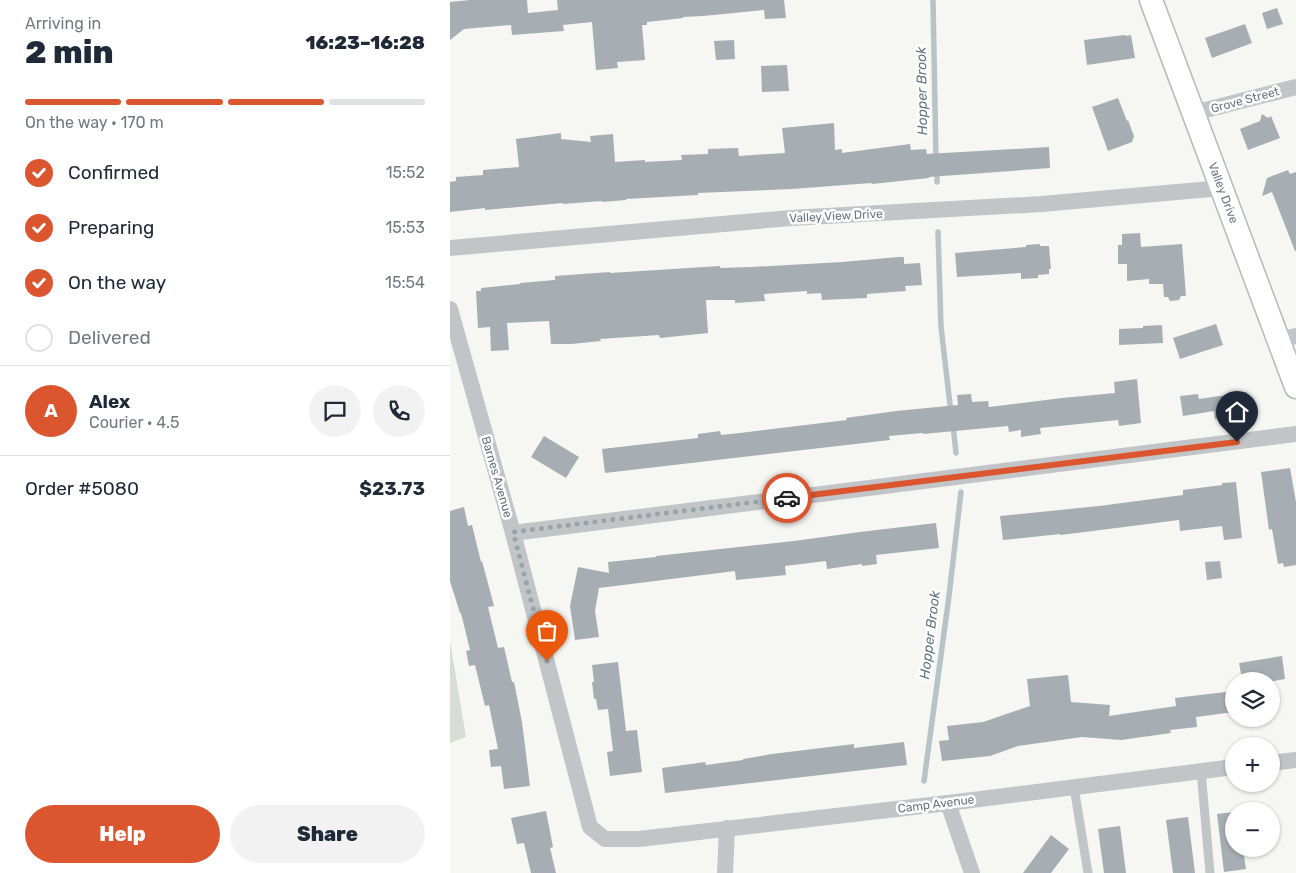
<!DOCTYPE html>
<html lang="en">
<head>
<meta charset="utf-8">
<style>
	body { margin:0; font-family:Rubik,sans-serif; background:#f2f2f3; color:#1f2937; height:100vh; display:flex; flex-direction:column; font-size:19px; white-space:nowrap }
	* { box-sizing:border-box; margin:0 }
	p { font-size:16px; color:#747a83 }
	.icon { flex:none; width:28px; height:28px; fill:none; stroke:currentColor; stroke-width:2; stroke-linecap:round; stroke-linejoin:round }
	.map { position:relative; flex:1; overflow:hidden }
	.sheet { display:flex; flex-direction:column; background:#fff; width:450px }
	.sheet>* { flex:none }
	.controls { position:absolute; left:775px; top:672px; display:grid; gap:10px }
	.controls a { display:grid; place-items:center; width:55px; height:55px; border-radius:50%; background:#fff; box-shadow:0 1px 4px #0004; font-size:25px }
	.pin { position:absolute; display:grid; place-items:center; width:42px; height:42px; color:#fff; margin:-51px -21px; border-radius:50% 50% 50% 0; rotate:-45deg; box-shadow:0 0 5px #0007 }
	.pin .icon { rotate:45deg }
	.courier { position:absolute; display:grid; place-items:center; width:50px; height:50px; margin:-25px; border:4px solid #db552e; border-radius:50%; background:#fff; color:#222; box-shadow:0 1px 6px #0007 }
	.head em { font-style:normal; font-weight:800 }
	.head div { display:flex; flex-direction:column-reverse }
	.head { display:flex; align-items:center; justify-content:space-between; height:85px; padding:0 25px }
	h1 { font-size:32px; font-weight:800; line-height:38px }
	.bar { display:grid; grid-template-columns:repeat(4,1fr); gap:8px 5px; align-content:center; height:60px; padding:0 25px }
	.bar i { height:6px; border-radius:4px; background:#e0e1e3 }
	.bar .active { background:#db552e }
	.bar p { grid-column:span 4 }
	.line { display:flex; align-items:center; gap:12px; padding:0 25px; border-top:1px solid #e0e1e3 }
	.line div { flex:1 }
	.round { display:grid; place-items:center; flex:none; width:52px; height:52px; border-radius:26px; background:#f2f2f3 }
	ol { padding:0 25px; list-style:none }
	li { display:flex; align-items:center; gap:15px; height:55px }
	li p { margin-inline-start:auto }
	li .icon { padding:5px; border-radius:50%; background:#db552e; color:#fff; stroke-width:4 }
	li:last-child { color:#747a83 }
	li i { width:28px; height:28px; border:2px solid #e0e1e3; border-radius:50% }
	.button { display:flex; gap:10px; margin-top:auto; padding:10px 25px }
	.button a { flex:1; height:58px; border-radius:30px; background:#db552e; color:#fff; font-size:20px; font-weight:800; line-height:58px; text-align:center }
	.button a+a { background:#f2f2f3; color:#1f2937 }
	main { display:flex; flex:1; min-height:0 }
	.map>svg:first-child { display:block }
	.green { fill:#d7ddd4 }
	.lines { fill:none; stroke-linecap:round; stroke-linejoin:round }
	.stream { stroke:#b8c3c7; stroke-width:5.5 }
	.building { fill:#a6aeb3 }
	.secondary-casing { stroke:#b4b9bc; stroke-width:25 }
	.service { stroke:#c1c5c8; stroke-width:9 }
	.minor { stroke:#c1c5c8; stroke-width:16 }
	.secondary { stroke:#fff; stroke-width:22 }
	.done { stroke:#98a3aa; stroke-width:5; stroke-dasharray:0 9 }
	.route { stroke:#db552e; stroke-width:6 }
	.labels { text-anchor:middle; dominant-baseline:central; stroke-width:5; stroke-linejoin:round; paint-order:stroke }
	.street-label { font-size:12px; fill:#667682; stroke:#fff }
	.water-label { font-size:14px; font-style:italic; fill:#62777f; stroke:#fff }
</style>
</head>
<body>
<main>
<section class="sheet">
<div class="head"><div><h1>2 min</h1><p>Arriving in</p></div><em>16:23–16:28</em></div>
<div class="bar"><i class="active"></i><i class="active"></i><i class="active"></i><i></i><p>On the way · 170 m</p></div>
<ol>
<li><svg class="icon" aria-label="check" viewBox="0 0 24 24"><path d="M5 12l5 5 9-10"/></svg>Confirmed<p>15:52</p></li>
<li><svg class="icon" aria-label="check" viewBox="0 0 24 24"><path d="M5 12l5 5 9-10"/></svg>Preparing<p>15:53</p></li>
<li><svg class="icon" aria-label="check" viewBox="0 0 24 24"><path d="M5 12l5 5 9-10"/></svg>On the way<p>15:54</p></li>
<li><i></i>Delivered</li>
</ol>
<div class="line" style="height:90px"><b class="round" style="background:#db552e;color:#fff">A</b><div><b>Alex</b><p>Courier · 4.5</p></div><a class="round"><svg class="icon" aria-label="chat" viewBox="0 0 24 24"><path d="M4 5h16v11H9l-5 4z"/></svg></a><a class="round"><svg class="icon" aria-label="phone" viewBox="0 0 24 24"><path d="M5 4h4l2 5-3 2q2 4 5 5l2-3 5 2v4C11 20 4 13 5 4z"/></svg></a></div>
<div class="line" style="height:65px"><div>Order #5080</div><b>$23.73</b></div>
<div class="button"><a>Help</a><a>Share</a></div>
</section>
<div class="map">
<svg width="846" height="873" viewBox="0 0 846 873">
	<rect width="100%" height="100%" fill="#f6f6f3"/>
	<polygon class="green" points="0,641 16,737 0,743"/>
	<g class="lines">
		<g class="stream">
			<polyline points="483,0 486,160"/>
			<polyline points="487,169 487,182"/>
			<polyline points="488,232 491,327 501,413"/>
			<polyline points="503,425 506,453"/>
			<polyline points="474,781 499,596 511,492"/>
		</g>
	</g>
	<g class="building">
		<polygon points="20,0 77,0 78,13 108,10 107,0 334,0 336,18 315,19 314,10 253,16 233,17 233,18 197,22 197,25 192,25 195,60 167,62 168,68 146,70 142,22 113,25 114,31 62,35 61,25 14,29 0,40 0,2"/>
		<polygon points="827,8 833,24 817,29 812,13"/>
		<polygon points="795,24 802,43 762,58 755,38"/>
		<polygon points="675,35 676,36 681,35 685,58 637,65 634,40"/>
		<polygon points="284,40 285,59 266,60 264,41"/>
		<polygon points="337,65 339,91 312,92 311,66"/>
		<polygon points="668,98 677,121 678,120 684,136 682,142 658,151 642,107"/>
		<polygon points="812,114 818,118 821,116 830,138 798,150 790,129 810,121"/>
		<polygon points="384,123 385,150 392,149 392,153 460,144 461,150 476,149 477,154 599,147 600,168 479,177 479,178 422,184 421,183 342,189 248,193 248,195 176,199 176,200 152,202 152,201 113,204 113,203 35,210 35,208 0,212 0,182 6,181 6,177 33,175 33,170 69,167 66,139 111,133 111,139 141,142 140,136 163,134 165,162 195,160 195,162 232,160 231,155 258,154 258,149 288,148 289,156 335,153 332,128"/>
		<polygon points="838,170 840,174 846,172 846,251 845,251 822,192 812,196 817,178"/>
		<polygon points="690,233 691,247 732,244 736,296 731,296 729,300 720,301 718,297 714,297 713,284 699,284 699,279 677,281 677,264 668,264 668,245 672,245 672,234"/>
		<polygon points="590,244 590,246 599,246 601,269 599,269 599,274 588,275 588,278 571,279 571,273 507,277 505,253 576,247 576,245"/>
		<polygon points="449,257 454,257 454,264 470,263 472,285 455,286 456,291 417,294 417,298 372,300 371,293 357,294 357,291 314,294 315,301 285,303 285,300 256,300 258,333 210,338 209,335 150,339 151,341 121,344 101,344 99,321 57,323 59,350 41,351 40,327 28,328 26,291 31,291 31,288 70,284 70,283 105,280 105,276 160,272 160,273 270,266 270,268 301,267 392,262"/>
		<polygon points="766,324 773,345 730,359 723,338"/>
		<polygon points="712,325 713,343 669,345 669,329 693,328 693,326"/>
		<polygon points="687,379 691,423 669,426 668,420 590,428 591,434 571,437 571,430 559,432 558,426 473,434 473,433 439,436 440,440 155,473 152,449 248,438 248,434 270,431 271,435 290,433 397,420 396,418 446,411 508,405 507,395 521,394 522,402 538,401 539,407 612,398 665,393 664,382"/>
		<polygon points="797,392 800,415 765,419 764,411 733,416 730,396 748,394 749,399"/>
		<polygon points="94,436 129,457 116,478 81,457"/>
		<polygon points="840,468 846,502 846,565 834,567 833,563 828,564 822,529 819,530 811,472"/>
		<polygon points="786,482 792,538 774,540 772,526 730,531 729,520 627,533 610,535 610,534 553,540 550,516 649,506 733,495 733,490 772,485 772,483"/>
		<polygon points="14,507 18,526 22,525 31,562 32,561 44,606 38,607 48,648 54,647 62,682 64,682 72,722 80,786 54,789 51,766 41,767 39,750 48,749 39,705 35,706 25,665 19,666 16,651 20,650 11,613 10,613 0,581 0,511"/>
		<polygon points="486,523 489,548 426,555 427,564 412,566 412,564 377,569 376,561 335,566 336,575 286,580 285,571 149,588 145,611 149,637 125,640 120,606 128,567 159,573 158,562 206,557 206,556 344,541 410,532"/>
		<polygon points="770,561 772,578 757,580 755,562"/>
		<polygon points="832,656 835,679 824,681 812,681 811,676 792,679 789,663"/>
		<polygon points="168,662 176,731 187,730 192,772 160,776 157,752 163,751 158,709 148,710 146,699 144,699 142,682 144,682 142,665"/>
		<polygon points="618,675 621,702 660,705 659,716 726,706 725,698 784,691 784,712 746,717 747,727 720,730 721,733 671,740 632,737 568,746 540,756 492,761 489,741 499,740 497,726 533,722 580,706 577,679"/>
		<polygon points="454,742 457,765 215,793 212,768 255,762 256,765 293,760 293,759 322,754 404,744 404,748"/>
		<polygon points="96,811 103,847 100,848 106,873 81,873 74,843 67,844 61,818"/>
		<polygon points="784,812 784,849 793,849 796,869 774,872 767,814"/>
		<polygon points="738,817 745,873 723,873 716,820"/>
		<polygon points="670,826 676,873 654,873 648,829"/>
		<polygon points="601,835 619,849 601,873 573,873"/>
	</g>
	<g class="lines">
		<g class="secondary-casing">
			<g id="secondary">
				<path id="s1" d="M701,0L846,387"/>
			</g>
		</g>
		<g class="service">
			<polyline points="751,771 760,873"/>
			<polyline points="624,787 638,873"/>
		</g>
		<g class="minor">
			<polyline points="744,113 846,87"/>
			<polyline points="0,248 341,218 592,204 772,188"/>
			<polyline points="0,309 63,533 140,827 155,839 189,839 498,803 784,767"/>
			<polyline points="828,340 846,336"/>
			<polyline points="63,533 846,434"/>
			<polyline points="821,763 846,760"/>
			<polyline points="498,803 522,873"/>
			<polyline points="275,873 277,828"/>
		</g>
		<use href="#secondary" class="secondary"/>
	</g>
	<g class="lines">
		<polyline class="done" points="97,661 63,532 337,498"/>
		<polyline class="route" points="337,498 787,442"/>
	</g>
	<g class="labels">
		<g class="street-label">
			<text transform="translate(795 100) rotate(-15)">Grove Street</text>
			<text stroke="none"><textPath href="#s1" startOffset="206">Valley Drive</textPath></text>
			<text transform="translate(386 216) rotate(-3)">Valley View Drive</text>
			<text transform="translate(47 477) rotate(74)">Barnes Avenue</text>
			<text transform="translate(486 804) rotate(-7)">Camp Avenue</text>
		</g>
		<g class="water-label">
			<text transform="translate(472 91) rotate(-91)">Hopper Brook</text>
			<text transform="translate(480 635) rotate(-83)">Hopper Brook</text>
		</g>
	</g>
</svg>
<div class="controls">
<a><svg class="icon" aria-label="layers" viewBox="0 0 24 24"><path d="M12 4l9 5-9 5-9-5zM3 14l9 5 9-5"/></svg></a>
<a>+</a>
<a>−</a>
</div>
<div class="pin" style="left:97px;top:661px;background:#ea580c"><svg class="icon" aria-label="bag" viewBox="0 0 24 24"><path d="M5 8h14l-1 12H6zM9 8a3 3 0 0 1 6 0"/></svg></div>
<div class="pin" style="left:787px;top:442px;background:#1f2937"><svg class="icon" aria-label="home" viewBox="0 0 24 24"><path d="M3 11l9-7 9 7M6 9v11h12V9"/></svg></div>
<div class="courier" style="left:337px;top:498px"><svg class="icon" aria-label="car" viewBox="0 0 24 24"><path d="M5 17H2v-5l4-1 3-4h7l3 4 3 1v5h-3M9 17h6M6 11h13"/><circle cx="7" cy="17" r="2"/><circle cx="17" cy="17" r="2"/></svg></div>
</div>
</main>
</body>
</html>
